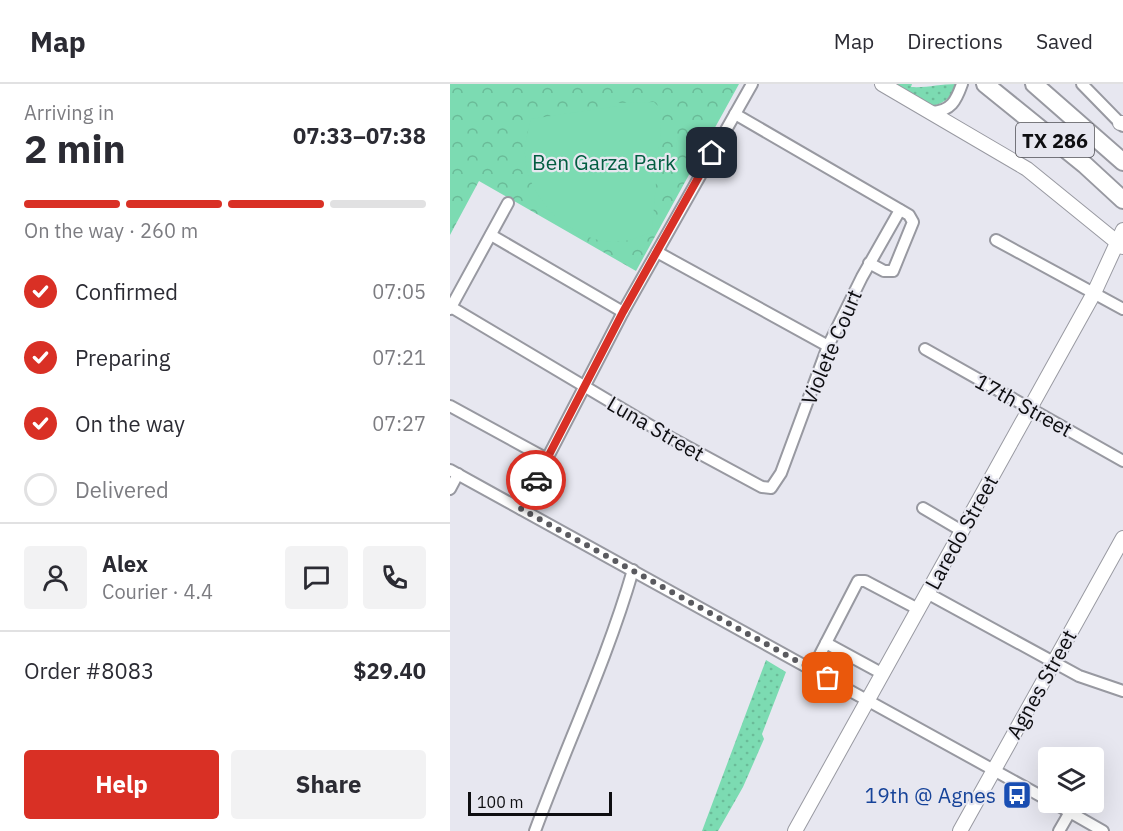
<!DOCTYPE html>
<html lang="en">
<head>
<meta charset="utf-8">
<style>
	body { margin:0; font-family:"IBM Plex Sans",sans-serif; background:#f2f2f3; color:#2b2b33; height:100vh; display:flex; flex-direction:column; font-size:22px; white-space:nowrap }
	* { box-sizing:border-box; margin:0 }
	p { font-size:20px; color:#7c7c81 }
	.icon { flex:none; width:33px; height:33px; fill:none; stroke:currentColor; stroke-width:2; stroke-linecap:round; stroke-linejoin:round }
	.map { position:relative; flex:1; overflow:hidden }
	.side { display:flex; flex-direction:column; background:#fff; width:450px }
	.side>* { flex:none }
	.tools { position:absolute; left:588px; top:663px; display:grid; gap:12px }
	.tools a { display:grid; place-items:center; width:66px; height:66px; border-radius:6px; background:#fff; box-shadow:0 6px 24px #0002; font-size:30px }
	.scale { position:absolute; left:18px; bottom:15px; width:144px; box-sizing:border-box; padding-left:6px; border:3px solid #0e0e11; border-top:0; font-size:16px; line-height:21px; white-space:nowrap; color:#0e0e11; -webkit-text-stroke:4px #e7e7f0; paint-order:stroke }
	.pin { position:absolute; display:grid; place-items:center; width:51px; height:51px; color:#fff; margin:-26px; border-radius:12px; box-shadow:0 3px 9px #0006 }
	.courier { position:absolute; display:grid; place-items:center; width:60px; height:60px; margin:-30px; border:4px solid #d93025; border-radius:50%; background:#fff; color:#222; box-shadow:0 2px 8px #0007 }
	.overview em { font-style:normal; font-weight:700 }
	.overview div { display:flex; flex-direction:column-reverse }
	.overview { display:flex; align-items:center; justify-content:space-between; height:102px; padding:0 24px }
	h1 { font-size:39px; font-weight:700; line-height:45px }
	.bar { display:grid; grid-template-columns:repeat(4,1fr); gap:9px 6px; align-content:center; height:72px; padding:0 24px }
	.bar i { height:8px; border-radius:4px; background:#e1e1e2 }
	.bar .selected { background:#d93025 }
	.bar p { grid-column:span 4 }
	.line { display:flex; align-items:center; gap:15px; padding:0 24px; border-top:2px solid #e1e1e2 }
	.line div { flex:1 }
	.round { display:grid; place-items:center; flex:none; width:63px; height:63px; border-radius:6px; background:#f2f2f3 }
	ol { padding:0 24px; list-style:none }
	li { display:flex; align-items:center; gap:18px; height:66px }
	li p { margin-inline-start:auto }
	li .icon { padding:6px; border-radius:50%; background:#d93025; color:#fff; stroke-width:4 }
	li:last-child { color:#7c7c81 }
	li i { width:33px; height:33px; border:3px solid #e1e1e2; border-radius:50% }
	.primary-button { display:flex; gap:12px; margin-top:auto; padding:12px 24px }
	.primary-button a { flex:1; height:69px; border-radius:6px; background:#d93025; color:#fff; font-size:24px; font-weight:700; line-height:69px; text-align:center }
	.primary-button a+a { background:#f2f2f3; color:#2b2b33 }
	header { display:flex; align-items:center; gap:36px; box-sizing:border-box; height:84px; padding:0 30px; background:#fff; border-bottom:2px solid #e1e1e2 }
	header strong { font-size:28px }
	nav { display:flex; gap:33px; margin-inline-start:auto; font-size:21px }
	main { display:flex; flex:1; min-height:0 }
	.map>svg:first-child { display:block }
	.grass { fill:url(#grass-dots) }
	.park { fill:url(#park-crowns) }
	.pitch { fill:#7cdbb2 }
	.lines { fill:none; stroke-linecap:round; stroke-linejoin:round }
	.minor-casing { stroke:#9899a1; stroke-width:14 }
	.major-casing { stroke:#9899a1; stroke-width:16 }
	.highway-casing { stroke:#9899a1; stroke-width:20 }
	.minor { stroke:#fff; stroke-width:10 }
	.major { stroke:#fff; stroke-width:14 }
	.highway { stroke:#fff; stroke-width:16 }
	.done { stroke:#5a5a5f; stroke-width:6; stroke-dasharray:0 10.8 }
	.route { stroke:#d93025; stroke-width:8 }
	.labels { text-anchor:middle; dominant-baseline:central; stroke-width:4.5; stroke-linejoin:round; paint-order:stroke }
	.shield { fill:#e7e7f0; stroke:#4f4f54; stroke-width:1.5 }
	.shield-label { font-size:20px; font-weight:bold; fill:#0e0e11 }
	.park-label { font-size:21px; fill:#035d41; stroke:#e7e7f0 }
	.street-label { font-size:21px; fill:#0e0e11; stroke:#e7e7f0 }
	.transit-label { font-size:21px; fill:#164399; stroke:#e7e7f0; text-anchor:end }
</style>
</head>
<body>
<header>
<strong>Map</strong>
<nav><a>Map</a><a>Directions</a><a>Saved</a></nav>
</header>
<main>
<section class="side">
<div class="overview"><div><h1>2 min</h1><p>Arriving in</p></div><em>07:33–07:38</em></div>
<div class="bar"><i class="selected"></i><i class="selected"></i><i class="selected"></i><i></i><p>On the way · 260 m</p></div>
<ol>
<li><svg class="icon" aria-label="check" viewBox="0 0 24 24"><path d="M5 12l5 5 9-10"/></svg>Confirmed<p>07:05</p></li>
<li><svg class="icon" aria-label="check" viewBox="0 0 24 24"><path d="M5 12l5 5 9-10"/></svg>Preparing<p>07:21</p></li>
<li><svg class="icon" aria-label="check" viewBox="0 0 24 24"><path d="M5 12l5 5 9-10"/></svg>On the way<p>07:27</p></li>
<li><i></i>Delivered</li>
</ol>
<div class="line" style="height:108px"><a class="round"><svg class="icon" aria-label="person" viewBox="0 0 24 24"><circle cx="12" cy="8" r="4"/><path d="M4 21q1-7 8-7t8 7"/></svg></a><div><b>Alex</b><p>Courier · 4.4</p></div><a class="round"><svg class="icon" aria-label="chat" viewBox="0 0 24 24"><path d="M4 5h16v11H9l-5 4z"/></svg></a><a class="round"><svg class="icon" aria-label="phone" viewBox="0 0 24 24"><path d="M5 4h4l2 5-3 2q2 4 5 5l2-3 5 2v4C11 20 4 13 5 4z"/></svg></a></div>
<div class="line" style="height:78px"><div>Order #8083</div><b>$29.40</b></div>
<div class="primary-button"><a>Help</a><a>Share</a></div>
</section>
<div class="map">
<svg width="673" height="747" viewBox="0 0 673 747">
	<defs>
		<pattern id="grass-dots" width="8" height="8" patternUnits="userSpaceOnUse" patternTransform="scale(1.5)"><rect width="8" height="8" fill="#7cdbb2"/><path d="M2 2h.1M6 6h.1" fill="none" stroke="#6abb98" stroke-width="1.8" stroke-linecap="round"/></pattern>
		<pattern id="park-crowns" width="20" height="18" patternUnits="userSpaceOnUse" patternTransform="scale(1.5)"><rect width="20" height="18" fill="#7cdbb2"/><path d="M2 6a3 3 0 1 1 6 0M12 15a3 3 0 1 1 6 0" fill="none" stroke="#6abb98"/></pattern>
	</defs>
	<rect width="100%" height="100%" fill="#e7e7f0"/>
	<g class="grass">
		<path d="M443,0H462L461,3C477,4 490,0 506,0C502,13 496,18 483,22Z"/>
		<polygon points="316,576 336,588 312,650 314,655 293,703 268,747 252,747"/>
	</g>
	<polygon class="park" points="0,0 289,0 186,187 29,97 0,151"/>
	<path class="pitch" d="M204,18L210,24L211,61H209L202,148C194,151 184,155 175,157C130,164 84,123 76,81C73,65 77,50 81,35L167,22V19Z"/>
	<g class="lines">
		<g class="minor-casing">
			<g id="minor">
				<polyline points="632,0 673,42"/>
				<path d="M482,28C501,27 506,17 512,0"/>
				<polyline points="285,30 459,131 463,138 443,187 434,187 419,179"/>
				<polyline points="41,151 173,228"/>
				<polyline points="546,156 673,225"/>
				<polyline points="207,168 378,262"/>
				<polyline points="1,223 223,355 312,403 321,404 331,389 378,262 412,193 450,126"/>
				<polyline points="0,225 58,119"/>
				<polyline points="475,265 673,377"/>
				<polyline points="0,322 97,375"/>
				<polyline points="0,386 598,716"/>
				<polyline points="0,405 8,390"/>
				<polyline points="473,424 512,447"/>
				<polyline points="71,425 173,228 302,0"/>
				<polyline points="477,509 629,592 673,607"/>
				<polyline points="376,559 433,590"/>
				<polyline points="362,586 408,497 415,497 468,525"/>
				<polyline points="602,718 653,747"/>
				<path d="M85,747C117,660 157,576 183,486"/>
				<polyline points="609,747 620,728"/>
			</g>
		</g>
		<g class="major-casing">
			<g id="major">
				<polyline points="432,0 577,85 673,163"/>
				<polyline points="670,39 673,39"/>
				<polyline points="345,747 644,209 673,146"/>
				<polyline points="510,747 673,454"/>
			</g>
		</g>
		<g class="highway-casing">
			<g id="highway">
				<polyline points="535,0 635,81 673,116"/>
				<polyline points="584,0 673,78"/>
			</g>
		</g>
		<use href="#minor" class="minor"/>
		<use href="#major" class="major"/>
		<use href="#highway" class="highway"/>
	</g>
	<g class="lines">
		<polyline class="done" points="86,396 71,425 378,594"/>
		<polyline class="route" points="86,396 173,228 262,69"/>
	</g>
	<defs>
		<g id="bus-square" transform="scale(1.5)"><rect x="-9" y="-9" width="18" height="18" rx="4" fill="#1a4fb4" stroke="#e7e7f0"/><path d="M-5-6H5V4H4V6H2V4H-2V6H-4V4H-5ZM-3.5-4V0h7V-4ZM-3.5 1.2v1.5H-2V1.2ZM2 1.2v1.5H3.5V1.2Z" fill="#fff"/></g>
	</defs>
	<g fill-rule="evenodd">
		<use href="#bus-square" x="567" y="711"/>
	</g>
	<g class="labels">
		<rect class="shield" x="566" y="39" width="78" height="34" rx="4.5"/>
		<g class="shield-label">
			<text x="605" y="56">TX 286</text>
		</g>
		<g class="park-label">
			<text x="154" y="78">Ben Garza Park</text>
		</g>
		<g class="street-label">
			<text transform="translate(381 263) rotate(-67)">Violete Court</text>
			<text transform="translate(574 321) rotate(29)">17th Street</text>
			<text transform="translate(206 344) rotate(30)">Luna Street</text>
			<text transform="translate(511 448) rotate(-61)">Laredo Street</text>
			<text transform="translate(591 600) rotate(-61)">Agnes Street</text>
		</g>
		<g class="transit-label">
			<text x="546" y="711">19th @ Agnes</text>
		</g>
	</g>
</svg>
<div class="tools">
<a><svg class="icon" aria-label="layers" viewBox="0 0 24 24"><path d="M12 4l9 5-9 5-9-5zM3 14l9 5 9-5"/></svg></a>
</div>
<div class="scale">100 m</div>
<div class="pin" style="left:378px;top:594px;background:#ea580c"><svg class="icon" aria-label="bag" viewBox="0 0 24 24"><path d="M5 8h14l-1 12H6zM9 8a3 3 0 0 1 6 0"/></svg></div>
<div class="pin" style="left:262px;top:69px;background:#1f2937"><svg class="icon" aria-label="home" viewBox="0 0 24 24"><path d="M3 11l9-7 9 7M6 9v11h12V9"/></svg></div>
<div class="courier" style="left:86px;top:396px"><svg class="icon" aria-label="car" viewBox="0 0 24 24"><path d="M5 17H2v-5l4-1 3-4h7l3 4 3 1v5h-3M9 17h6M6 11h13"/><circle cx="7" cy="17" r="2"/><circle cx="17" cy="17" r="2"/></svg></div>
</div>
</main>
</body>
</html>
